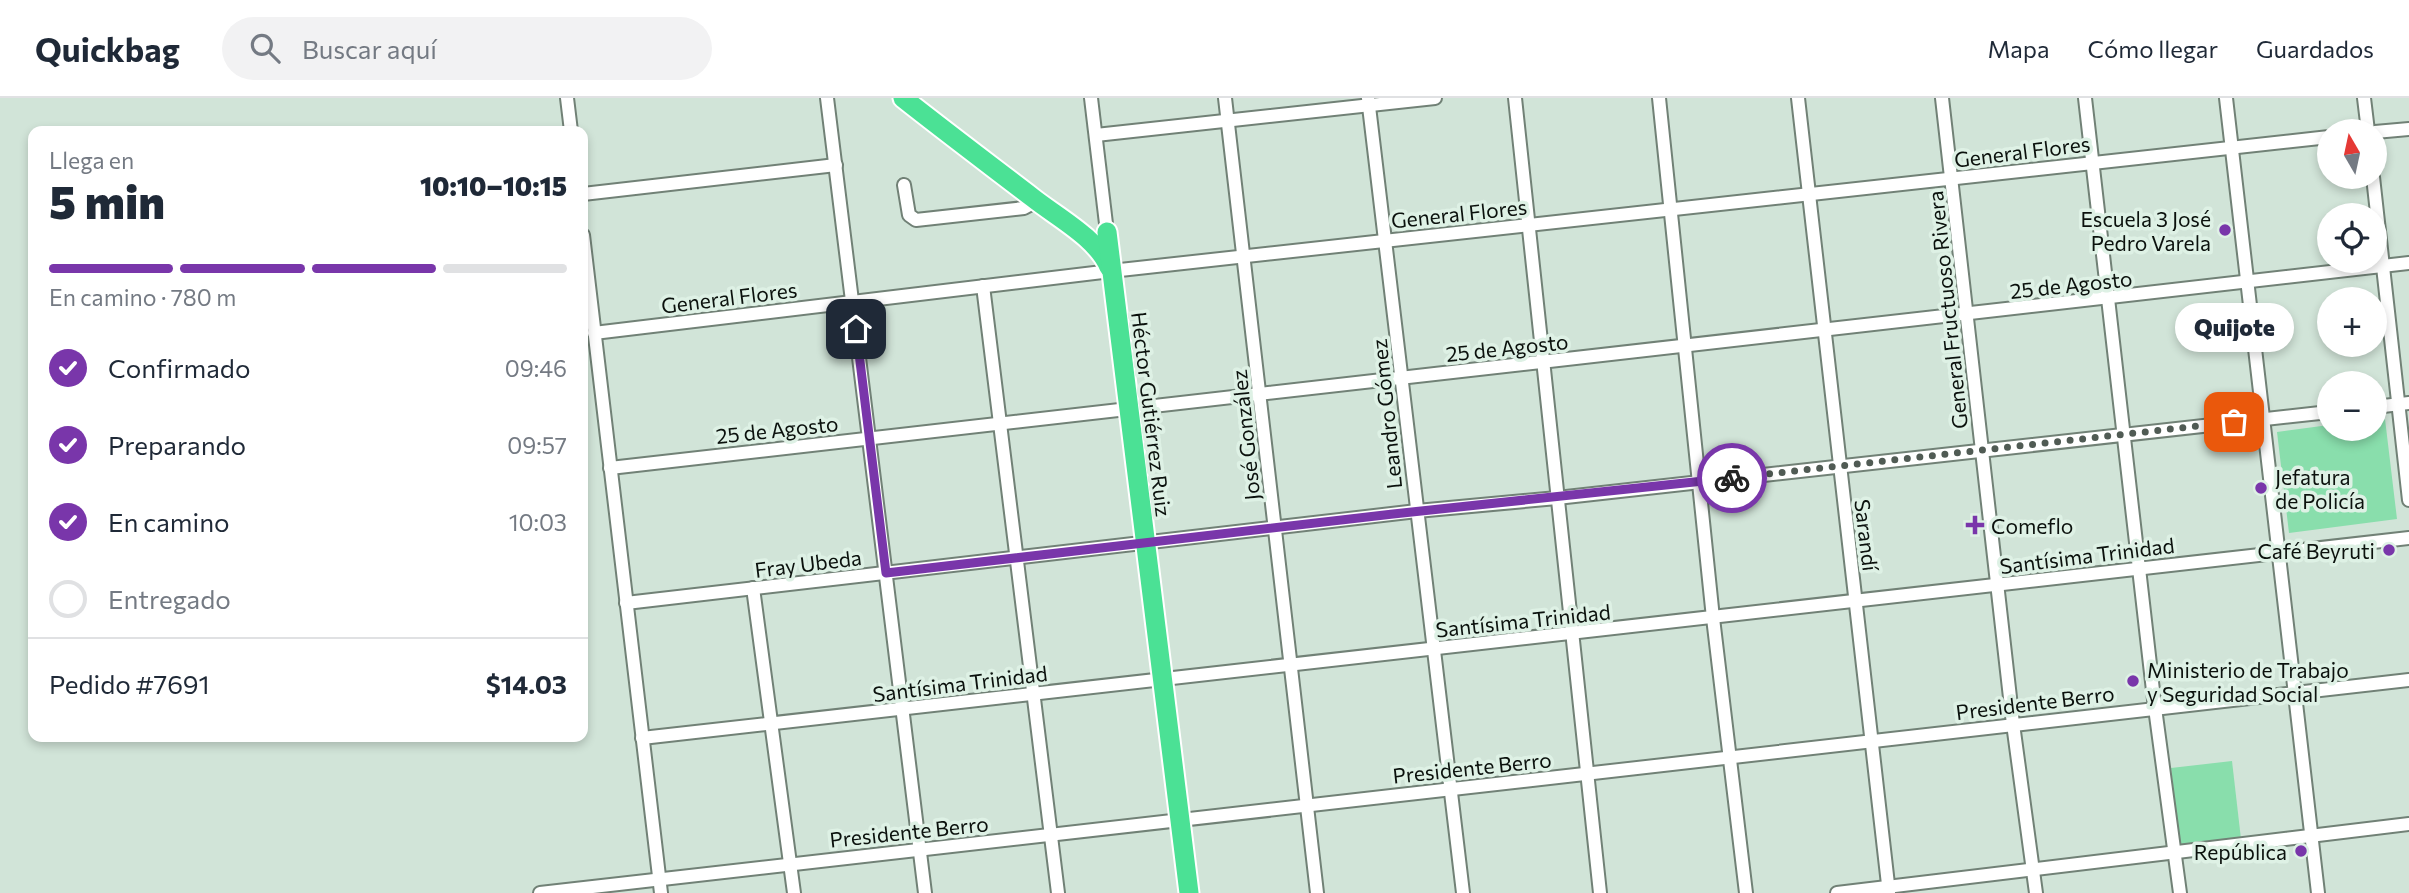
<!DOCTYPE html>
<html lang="es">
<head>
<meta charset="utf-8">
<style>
	body { margin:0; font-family:Commissioner,sans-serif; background:#f2f2f3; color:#1f2937; height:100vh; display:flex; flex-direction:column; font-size:26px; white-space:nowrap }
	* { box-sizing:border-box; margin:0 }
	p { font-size:23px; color:#747a83 }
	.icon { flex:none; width:38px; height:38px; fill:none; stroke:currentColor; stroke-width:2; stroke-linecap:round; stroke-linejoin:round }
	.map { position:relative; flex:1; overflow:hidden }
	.sheet { position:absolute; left:28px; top:28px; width:560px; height:616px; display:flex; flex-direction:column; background:#fff; border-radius:14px; box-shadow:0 4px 10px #0003 }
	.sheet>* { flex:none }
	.needle { width:46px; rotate:351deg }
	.tools { position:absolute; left:2317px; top:21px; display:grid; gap:14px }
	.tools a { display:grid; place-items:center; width:70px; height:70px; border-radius:50%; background:#fff; box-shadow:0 4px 10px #0003; font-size:35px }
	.pin { position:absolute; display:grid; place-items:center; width:60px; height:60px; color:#fff; margin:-30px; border-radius:14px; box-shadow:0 4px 10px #0006 }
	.courier { position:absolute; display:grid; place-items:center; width:70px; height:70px; margin:-35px; border:5px solid #7936aa; border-radius:50%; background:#fff; color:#222; box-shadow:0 2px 9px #0007 }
	.bubble { position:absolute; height:49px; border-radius:24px; background:#fff; box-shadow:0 4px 10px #0003; font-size:23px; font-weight:800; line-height:49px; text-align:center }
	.headline em { font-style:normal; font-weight:800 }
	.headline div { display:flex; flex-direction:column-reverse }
	.headline { display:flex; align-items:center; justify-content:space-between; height:119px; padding:0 21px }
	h1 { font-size:46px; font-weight:800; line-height:52px }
	.bar { display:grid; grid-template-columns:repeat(4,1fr); gap:10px 7px; align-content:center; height:84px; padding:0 21px }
	.bar i { height:9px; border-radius:5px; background:#e0e1e3 }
	.bar .active { background:#7936aa }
	.bar p { grid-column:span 4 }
	.line { display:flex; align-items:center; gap:18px; padding:0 21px; border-top:2px solid #e0e1e3 }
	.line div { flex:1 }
	ol { padding:0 21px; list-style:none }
	li { display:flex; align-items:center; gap:21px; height:77px }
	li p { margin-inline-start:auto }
	li .icon { padding:7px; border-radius:50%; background:#7936aa; color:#fff; stroke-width:4 }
	li:last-child { color:#747a83 }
	li i { width:38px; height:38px; border:4px solid #e0e1e3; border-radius:50% }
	header { display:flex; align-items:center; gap:42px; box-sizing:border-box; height:98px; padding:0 35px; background:#fff; border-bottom:2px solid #e0e1e3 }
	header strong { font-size:33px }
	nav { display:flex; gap:38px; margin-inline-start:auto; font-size:24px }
	.search { width:490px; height:63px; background:#f2f2f3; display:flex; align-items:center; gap:18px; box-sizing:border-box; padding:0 24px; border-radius:38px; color:#747a83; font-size:26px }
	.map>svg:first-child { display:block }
	.green { fill:#89deac }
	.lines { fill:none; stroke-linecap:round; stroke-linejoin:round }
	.minor-casing { stroke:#718176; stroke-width:16 }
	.highway-casing { stroke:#fff; stroke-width:23 }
	.minor { stroke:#fff; stroke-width:12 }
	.highway { stroke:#4be195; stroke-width:19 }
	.done { stroke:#505b54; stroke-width:7; stroke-dasharray:0 12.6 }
	.route { stroke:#7936aa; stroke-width:9 }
	.poi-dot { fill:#7936aa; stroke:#def1e5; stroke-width:2.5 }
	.labels { text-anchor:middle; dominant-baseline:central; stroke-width:7; stroke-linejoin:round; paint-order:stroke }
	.street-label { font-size:21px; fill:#0b110d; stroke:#def1e5 }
	.poi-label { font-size:21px; fill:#0b110d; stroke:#def1e5; text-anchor:end }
</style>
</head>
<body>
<header>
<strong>Quickbag</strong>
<div class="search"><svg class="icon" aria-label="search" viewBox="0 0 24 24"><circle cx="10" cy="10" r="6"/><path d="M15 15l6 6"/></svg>Buscar aquí</div>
<nav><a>Mapa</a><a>Cómo llegar</a><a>Guardados</a></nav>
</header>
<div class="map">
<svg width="2409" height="795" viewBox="0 0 2409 795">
	<rect width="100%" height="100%" fill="#d1e4d8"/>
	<g class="green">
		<polygon points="2385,321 2397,421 2289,435 2277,334 2329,327 2329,331 2375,331 2375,322"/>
		<polygon points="2232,663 2241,741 2180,748 2171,670"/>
	</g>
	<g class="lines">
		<g class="minor-casing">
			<g id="minor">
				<polyline points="567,0 571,33"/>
				<polyline points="827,0 925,795"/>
				<polyline points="1091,0 1107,134"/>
				<polyline points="1225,0 1317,795"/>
				<polyline points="1368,0 1463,795"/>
				<polyline points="1515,0 1600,795"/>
				<polyline points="1659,0 1713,520 1746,795"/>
				<polyline points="1798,0 1889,795"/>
				<polyline points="1942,0 2013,626 2036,795"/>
				<polyline points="2085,0 2155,610 2180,795"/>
				<polyline points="2226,0 2318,795"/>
				<polyline points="2364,0 2368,33"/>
				<polyline points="2375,34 2409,31"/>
				<polyline points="1096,37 1435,0"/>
				<polyline points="2373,79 2409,402"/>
				<polyline points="904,87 909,117 916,122 1024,110 1037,103"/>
				<polyline points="583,96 836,67"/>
				<polyline points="583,137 661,795"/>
				<polyline points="983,188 1058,795"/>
				<polyline points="594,235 1111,173 2329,39"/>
				<polyline points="2375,309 2409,305"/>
				<path d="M610,370C1210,302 1810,236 2409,165"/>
				<polyline points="753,490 794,795"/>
				<polyline points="626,505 1417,413 1557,400 2329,314"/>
				<polyline points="642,640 2409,440"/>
				<polyline points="540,795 2409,582"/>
				<polyline points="1837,795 2409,726"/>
			</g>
		</g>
		<g class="highway-casing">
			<g id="highway">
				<path d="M903,0C946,34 990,67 1033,100C1057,119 1097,140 1109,169"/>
				<polyline points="1107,134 1189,795"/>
			</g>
		</g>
		<use href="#minor" class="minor"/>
		<use href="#highway" class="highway"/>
	</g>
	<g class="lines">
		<polyline class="done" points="1732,380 2234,324"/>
		<polyline class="route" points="856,231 886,475 1393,416 1732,380"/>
	</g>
	<g class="poi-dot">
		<circle cx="2225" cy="132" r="7"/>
		<circle cx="2261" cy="390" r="7"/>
		<path d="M1971.5 416.5h7v7h7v7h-7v7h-7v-7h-7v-7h7z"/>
		<circle cx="2389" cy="452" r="7"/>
		<circle cx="2133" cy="583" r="7"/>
		<circle cx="2301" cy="753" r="7"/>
	</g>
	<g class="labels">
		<g class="street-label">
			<text transform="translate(2022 53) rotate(-7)">General Flores</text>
			<text transform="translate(1459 115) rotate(-6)">General Flores</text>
			<text transform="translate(2071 186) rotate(-6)">25 de Agosto</text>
			<text transform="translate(729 199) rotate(-7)">General Flores</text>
			<text transform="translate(1947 212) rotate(-96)">General Fructuoso Rivera</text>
			<text transform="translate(1507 249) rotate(-6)">25 de Agosto</text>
			<text transform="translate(1152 316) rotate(83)">Héctor Gutiérrez Ruiz</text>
			<text transform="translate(1386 316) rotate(-96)">Leandro Gómez</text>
			<text transform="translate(777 331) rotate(-6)">25 de Agosto</text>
			<text transform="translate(1245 337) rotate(-96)">José González</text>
			<text transform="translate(1867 437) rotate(83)">Sarandí</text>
			<text transform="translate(2087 457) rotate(-7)">Santísima Trinidad</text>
			<text transform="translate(808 465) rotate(-7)">Fray Ubeda</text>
			<text transform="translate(1523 522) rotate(-6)">Santísima Trinidad</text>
			<text transform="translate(960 585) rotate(-7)">Santísima Trinidad</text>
			<text transform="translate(2035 604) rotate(-7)">Presidente Berro</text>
			<text transform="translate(1472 669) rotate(-6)">Presidente Berro</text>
			<text transform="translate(909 733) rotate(-6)">Presidente Berro</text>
		</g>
		<g class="poi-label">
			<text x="2211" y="120">Escuela 3 José<tspan x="2211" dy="24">Pedro Varela</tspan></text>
			<text x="2275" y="378" text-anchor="start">Jefatura<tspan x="2275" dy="24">de Policía</tspan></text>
			<text x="1991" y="427" text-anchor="start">Comeflo</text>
			<text x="2375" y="452">Café Beyruti</text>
			<text x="2147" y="571" text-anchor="start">Ministerio de Trabajo<tspan x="2147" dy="24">y Seguridad Social</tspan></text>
			<text x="2287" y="753">República</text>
		</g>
	</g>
</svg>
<div class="tools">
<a><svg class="needle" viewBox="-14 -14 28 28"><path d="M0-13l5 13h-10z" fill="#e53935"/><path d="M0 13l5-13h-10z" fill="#747a83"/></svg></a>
<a><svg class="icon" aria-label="locate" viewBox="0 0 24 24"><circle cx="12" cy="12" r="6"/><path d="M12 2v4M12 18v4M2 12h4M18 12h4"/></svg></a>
<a>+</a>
<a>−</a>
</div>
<div class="pin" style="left:2234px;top:324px;background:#ea580c"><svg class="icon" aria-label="bag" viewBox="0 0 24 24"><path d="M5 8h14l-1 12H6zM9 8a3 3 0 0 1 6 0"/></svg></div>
<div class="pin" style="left:856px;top:231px;background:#1f2937"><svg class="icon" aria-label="home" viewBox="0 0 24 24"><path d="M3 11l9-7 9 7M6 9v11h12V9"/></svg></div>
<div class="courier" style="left:1732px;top:380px"><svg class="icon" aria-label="bike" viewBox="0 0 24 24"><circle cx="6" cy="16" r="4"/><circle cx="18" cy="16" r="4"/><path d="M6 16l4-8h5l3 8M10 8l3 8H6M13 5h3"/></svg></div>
<div class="bubble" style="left:2175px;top:205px;width:119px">Quijote</div>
<section class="sheet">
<div class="headline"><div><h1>5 min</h1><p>Llega en</p></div><em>10:10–10:15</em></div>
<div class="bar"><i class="active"></i><i class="active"></i><i class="active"></i><i></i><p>En camino · 780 m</p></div>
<ol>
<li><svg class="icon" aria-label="check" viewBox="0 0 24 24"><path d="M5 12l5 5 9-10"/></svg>Confirmado<p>09:46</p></li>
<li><svg class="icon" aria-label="check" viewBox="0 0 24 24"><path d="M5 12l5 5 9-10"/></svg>Preparando<p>09:57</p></li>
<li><svg class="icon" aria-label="check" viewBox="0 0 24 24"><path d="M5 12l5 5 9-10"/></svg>En camino<p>10:03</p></li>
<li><i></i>Entregado</li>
</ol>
<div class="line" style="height:91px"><div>Pedido #7691</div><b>$14.03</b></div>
</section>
</div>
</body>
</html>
